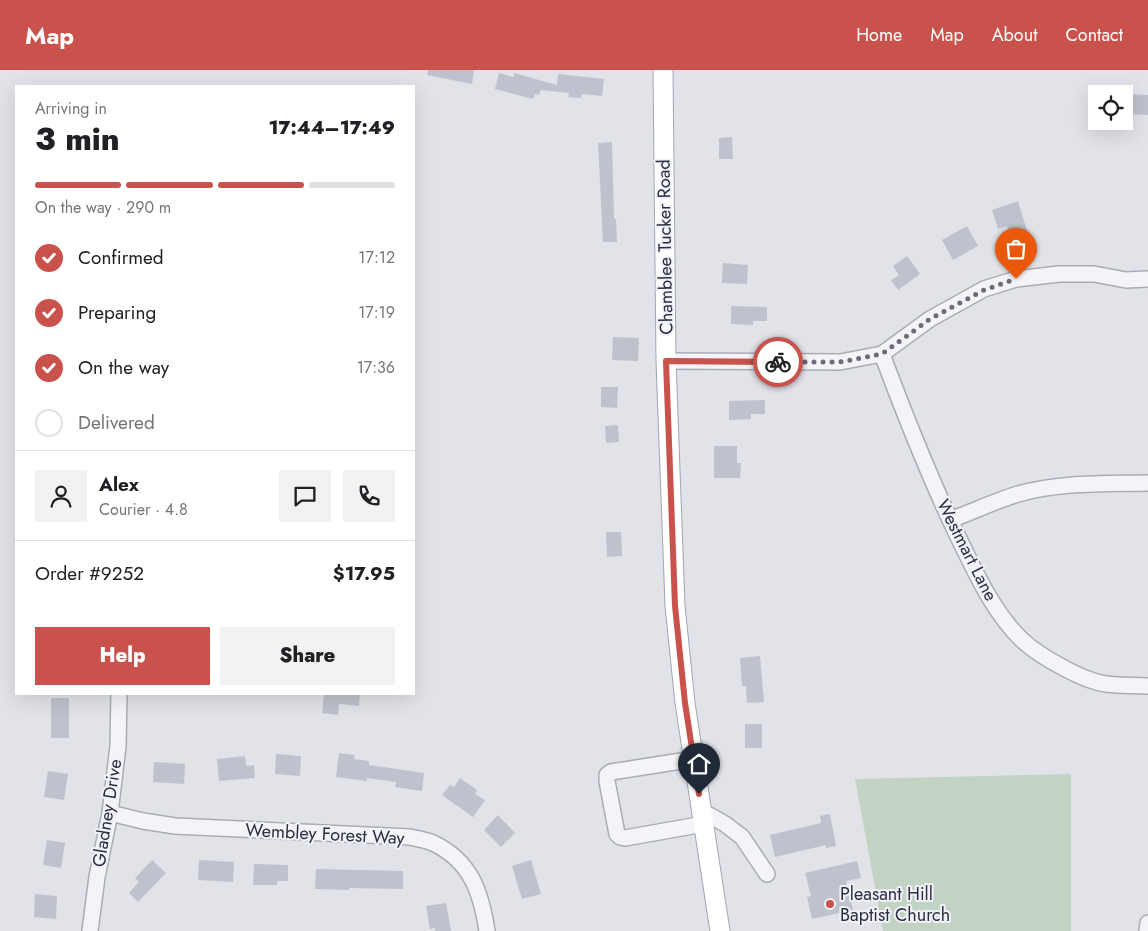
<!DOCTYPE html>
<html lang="en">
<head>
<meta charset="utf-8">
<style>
	body { margin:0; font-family:Jost,sans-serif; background:#f2f2f2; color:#202124; height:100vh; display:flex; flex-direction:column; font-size:19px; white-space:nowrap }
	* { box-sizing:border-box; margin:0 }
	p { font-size:16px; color:#757577 }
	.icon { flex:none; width:28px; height:28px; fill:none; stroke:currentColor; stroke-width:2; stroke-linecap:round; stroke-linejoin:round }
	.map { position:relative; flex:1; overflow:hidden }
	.details { position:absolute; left:15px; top:15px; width:400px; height:610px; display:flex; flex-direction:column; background:#fff; border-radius:0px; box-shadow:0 5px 20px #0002 }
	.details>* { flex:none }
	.fabs { position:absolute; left:1088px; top:15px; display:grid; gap:10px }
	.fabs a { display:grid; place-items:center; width:45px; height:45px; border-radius:0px; background:#fff; box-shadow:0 5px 20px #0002; font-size:25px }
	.pin { position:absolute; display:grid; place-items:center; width:42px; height:42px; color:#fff; margin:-51px -21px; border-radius:50% 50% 50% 0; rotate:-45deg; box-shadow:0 0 5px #0007 }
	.pin .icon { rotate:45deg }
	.courier { position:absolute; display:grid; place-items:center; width:50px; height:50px; margin:-25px; border:4px solid #c9534c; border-radius:50%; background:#fff; color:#222; box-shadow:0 1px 6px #0007 }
	.overview em { font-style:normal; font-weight:800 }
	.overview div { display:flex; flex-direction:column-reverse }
	.overview { display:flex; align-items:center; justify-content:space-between; height:85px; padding:0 20px }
	h1 { font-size:32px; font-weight:800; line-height:38px }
	.bar { display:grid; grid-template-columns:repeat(4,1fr); gap:8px 5px; align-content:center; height:60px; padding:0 20px }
	.bar i { height:6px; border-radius:4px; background:#e0e0e0 }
	.bar .active { background:#c9534c }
	.bar p { grid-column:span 4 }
	.line { display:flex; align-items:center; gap:12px; padding:0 20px; border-top:1px solid #e0e0e0 }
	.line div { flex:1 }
	.round { display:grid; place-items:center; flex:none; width:52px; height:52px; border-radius:0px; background:#f2f2f2 }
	ol { padding:0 20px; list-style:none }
	li { display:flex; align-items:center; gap:15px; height:55px }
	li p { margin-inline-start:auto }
	li .icon { padding:5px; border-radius:50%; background:#c9534c; color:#fff; stroke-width:4 }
	li:last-child { color:#757577 }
	li i { width:28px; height:28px; border:2px solid #e0e0e0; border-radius:50% }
	.primary-button { display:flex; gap:10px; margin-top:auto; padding:10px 20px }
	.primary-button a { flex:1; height:58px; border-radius:0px; background:#c9534c; color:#fff; font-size:20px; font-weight:800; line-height:58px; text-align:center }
	.primary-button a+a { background:#f2f2f2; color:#202124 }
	header { display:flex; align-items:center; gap:30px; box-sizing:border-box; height:70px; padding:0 25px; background:#c9534c; color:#fff }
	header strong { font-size:24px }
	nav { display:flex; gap:28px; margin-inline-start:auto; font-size:18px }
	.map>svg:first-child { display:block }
	.green { fill:#c3d3c3 }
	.building { fill:#bfc1cc }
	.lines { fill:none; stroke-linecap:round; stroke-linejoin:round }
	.minor-casing { stroke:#aaadb6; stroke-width:18 }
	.major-casing { stroke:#a1a5b4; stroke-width:21 }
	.minor { stroke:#f4f4f8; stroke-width:15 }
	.major { stroke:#fff; stroke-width:19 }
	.done { stroke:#6a6d7b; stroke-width:5; stroke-dasharray:0 9 }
	.route { stroke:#c9534c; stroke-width:6 }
	.poi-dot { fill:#c9534c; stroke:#f1f2f7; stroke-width:2 }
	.labels { text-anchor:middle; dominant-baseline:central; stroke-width:4; stroke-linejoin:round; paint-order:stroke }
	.street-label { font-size:18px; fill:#2a2e40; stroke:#f1f2f7 }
	.poi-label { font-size:18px; fill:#2a2e40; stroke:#f1f2f7; text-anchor:start }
</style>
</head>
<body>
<header>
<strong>Map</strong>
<nav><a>Home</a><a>Map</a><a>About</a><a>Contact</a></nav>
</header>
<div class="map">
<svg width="1148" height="861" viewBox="0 0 1148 861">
	<rect width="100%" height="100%" fill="#e1e3e9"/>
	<polygon class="green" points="1071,704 1071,861 883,861 855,709"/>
	<g class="building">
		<polygon points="428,0 474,0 472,14 427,5"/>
		<polygon points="499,3 514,7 514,3 557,15 558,4 604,9 602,26 582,24 581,28 568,27 569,23 541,20 539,25 535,24 533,29 495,19"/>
		<polygon points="1124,24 1148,25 1148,45 1124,44"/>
		<polygon points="732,67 733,89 719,89 719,68"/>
		<polygon points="612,72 614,149 616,149 617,172 603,172 598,73"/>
		<polygon points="1018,131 1028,164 1012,169 1007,156 998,159 992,140"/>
		<polygon points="967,156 978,176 953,190 942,170"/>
		<polygon points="907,186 920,204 898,220 891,210 899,205 893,196"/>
		<polygon points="723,193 748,195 747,214 722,213"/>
		<polygon points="731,236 767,237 767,251 753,251 753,255 731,254"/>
		<polygon points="613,267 639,268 638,291 612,290"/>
		<polygon points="601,317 618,317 617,338 601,337"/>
		<polygon points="765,330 765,344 751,344 751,349 729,350 729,331"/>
		<polygon points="618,355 619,372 606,373 605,356"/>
		<polygon points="714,376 737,376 737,393 741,393 740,408 714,408"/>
		<polygon points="606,462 621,462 622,486 607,487"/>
		<polygon points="760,586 764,632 747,633 746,616 742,616 740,588"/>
		<polygon points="324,624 360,624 359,636 339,634 338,645 322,643"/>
		<rect x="51" y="628" width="18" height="40"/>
		<rect x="745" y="654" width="17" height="24"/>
		<polygon points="339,683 355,685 354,689 369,691 369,695 424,703 422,721 395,717 396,712 367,708 367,711 336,707"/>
		<polygon points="276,684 301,686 300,706 275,704"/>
		<polygon points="245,686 246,696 254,695 255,708 219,711 217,689"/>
		<polygon points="154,692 185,694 184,714 153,712"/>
		<polygon points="48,701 68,704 64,730 44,727"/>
		<polygon points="460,708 477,720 475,724 485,730 473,747 442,725 450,715 454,717"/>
		<polygon points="830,744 836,776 826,778 826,775 775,787 770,765 821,753 820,746"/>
		<polygon points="498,745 515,763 501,777 484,760"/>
		<polygon points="47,770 65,773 61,798 43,795"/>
		<polygon points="152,790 166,803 138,832 129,823 139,812 135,808"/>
		<polygon points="199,790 234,792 233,812 198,810"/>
		<polygon points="531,790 541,824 522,829 512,796"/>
		<polygon points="857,791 861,808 846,811 853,840 812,849 807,827 811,826 805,803"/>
		<polygon points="254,794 288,795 288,811 277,811 277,815 253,815"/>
		<polygon points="316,799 403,801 403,819 349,818 349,820 315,819"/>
		<polygon points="35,824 57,826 56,849 34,847"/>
		<polygon points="446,833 451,861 435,861 435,858 430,859 426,836"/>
	</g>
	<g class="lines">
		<g class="minor-casing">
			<g id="minor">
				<path d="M882,284C907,351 933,417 965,481C980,512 997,546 1022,570C1039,586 1083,611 1106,614C1120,616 1134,615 1148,616"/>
				<polyline points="666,291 840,292 882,284 930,249 984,219 1016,209 1059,204 1094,204 1126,210 1148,209"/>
				<path d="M950,450C972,442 995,431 1018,424C1060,412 1105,414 1148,413"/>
				<polyline points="694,689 611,702 607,705 607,711 617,764 620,767 625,768 704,754"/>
				<polyline points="702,741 725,754 742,767 767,804"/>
				<path d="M110,743L143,751L175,756L410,767C418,769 426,770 433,773C471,791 481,822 487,861"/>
				<polyline points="90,861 97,807 110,743 118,676 119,624"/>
				<polyline points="1147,861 1148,853"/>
			</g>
		</g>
		<g class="major-casing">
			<polyline id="major" points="663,0 666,291 675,536 685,633 720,861"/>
		</g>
		<use href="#minor" class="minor"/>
		<use href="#major" class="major"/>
	</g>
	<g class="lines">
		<polyline class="done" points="778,292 840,292 882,284 930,249 984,220 1016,209"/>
		<polyline class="route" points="699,724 685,633 675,536 666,291 778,292"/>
	</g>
	<circle class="poi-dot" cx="830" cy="834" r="5"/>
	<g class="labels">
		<g class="street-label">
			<text transform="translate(665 177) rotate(-91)">Chamblee Tucker Road</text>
			<text transform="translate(967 480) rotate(63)">Westmart Lane</text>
			<text transform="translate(107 743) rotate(-81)">Gladney Drive</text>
			<text transform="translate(325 764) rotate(3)">Wembley Forest Way</text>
		</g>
		<g class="poi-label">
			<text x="840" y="824">Pleasant Hill<tspan x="840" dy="21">Baptist Church</tspan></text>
		</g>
	</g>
</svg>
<div class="fabs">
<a><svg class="icon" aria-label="locate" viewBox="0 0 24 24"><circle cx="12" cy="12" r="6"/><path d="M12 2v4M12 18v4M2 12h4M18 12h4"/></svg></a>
</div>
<div class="pin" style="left:1016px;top:209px;background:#ea580c"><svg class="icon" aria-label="bag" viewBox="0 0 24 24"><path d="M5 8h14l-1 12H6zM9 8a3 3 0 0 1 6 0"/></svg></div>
<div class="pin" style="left:699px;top:724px;background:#1f2937"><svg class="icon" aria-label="home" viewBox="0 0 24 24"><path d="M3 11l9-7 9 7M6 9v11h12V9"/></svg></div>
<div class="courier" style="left:778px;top:292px"><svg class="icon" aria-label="bike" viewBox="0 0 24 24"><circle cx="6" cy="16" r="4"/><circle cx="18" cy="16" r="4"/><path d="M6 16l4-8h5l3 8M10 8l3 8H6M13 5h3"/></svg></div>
<section class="details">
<div class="overview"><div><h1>3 min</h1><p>Arriving in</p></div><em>17:44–17:49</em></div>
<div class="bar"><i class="active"></i><i class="active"></i><i class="active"></i><i></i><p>On the way · 290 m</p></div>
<ol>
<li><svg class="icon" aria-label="check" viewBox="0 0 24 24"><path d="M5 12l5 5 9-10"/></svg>Confirmed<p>17:12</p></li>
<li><svg class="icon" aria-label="check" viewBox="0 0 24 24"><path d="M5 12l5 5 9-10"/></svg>Preparing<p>17:19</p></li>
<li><svg class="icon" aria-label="check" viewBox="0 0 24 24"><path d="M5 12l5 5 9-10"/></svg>On the way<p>17:36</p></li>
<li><i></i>Delivered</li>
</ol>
<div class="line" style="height:90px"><a class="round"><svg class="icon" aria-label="person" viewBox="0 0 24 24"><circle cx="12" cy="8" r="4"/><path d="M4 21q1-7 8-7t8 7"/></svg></a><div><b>Alex</b><p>Courier · 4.8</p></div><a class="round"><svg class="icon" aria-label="chat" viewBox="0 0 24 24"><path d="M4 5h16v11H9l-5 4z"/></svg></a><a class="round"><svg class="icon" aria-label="phone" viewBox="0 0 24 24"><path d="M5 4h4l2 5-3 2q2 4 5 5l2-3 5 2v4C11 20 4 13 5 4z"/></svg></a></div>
<div class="line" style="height:65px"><div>Order #9252</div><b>$17.95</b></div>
<div class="primary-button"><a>Help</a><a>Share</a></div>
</section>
</div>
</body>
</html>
